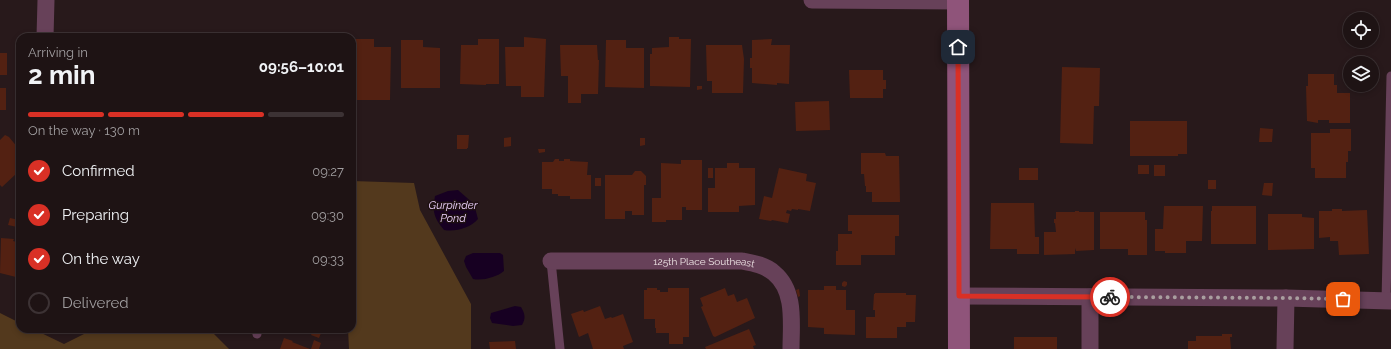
<!DOCTYPE html>
<html lang="en">
<head>
<meta charset="utf-8">
<style>
	body { margin:0; font-family:Raleway,sans-serif; background:#2b2022; color:#f1f3f6; height:100vh; display:flex; flex-direction:column; font-size:15px; white-space:nowrap }
	* { box-sizing:border-box; margin:0 }
	p { font-size:13px; color:#a19ea0 }
	.icon { flex:none; width:22px; height:22px; fill:none; stroke:currentColor; stroke-width:2; stroke-linecap:round; stroke-linejoin:round }
	.map { position:relative; flex:1; overflow:hidden }
	.drawer { position:absolute; left:16px; top:33px; width:340px; height:300px; display:flex; flex-direction:column; background:#1e1314; border-radius:12px; box-shadow:0 2px 6px #0003,0 0 0 1px #3c3234 }
	.drawer>* { flex:none }
	.controls { position:absolute; left:1343px; top:12px; display:grid; gap:8px }
	.controls a { display:grid; place-items:center; width:36px; height:36px; border-radius:50%; background:#1e1314; box-shadow:0 2px 6px #0003,0 0 0 1px #3c3234; font-size:20px }
	.pin { position:absolute; display:grid; place-items:center; width:34px; height:34px; color:#fff; margin:-17px; border-radius:8px; box-shadow:0 2px 6px #0006 }
	.courier { position:absolute; display:grid; place-items:center; width:40px; height:40px; margin:-20px; border:3px solid #d93025; border-radius:50%; background:#fff; color:#222; box-shadow:0 1px 5px #0007 }
	.headline em { font-style:normal; font-weight:700 }
	.headline div { display:flex; flex-direction:column-reverse }
	.headline { display:flex; align-items:center; justify-content:space-between; height:68px; padding:0 12px }
	h1 { font-size:26px; font-weight:700; line-height:30px }
	.bar { display:grid; grid-template-columns:repeat(4,1fr); gap:6px 4px; align-content:center; height:48px; padding:0 12px }
	.bar i { height:5px; border-radius:3px; background:#3c3234 }
	.bar .selected { background:#d93025 }
	.bar p { grid-column:span 4 }
	ol { padding:0 12px; list-style:none }
	li { display:flex; align-items:center; gap:12px; height:44px }
	li p { margin-inline-start:auto }
	li .icon { padding:4px; border-radius:50%; background:#d93025; color:#fff; stroke-width:4 }
	li:last-child { color:#a19ea0 }
	li i { width:22px; height:22px; border:2px solid #3c3234; border-radius:50% }
	.map>svg:first-child { display:block }
	.green { fill:#53391d }
	.water { fill:#170022 }
	.building { fill:#532112 }
	.lines { fill:none; stroke-linecap:round; stroke-linejoin:round }
	.lane { stroke:#674159; stroke-width:9 }
	.street { stroke:#674159; stroke-width:17 }
	.secondary { stroke:#8f547a; stroke-width:22 }
	.done { stroke:#a99e9f; stroke-width:4; stroke-dasharray:0 7.2 }
	.route { stroke:#d93025; stroke-width:5 }
	.labels { text-anchor:middle; dominant-baseline:central; stroke-width:3; stroke-linejoin:round; paint-order:stroke }
	.street-label { font-size:10px; fill:#efe5e6; stroke:#1e1012 }
	.water-label { font-size:11px; font-style:italic; fill:#edd2fd; stroke:#1e1012 }
</style>
</head>
<body>
<div class="map">
<svg width="1391" height="349" viewBox="0 0 1391 349">
	<rect width="100%" height="100%" fill="#28191b"/>
	<g class="green">
		<polygon points="352,181 414,183 420,210 471,304 471,349 349,349 348,329 352,329"/>
		<polygon points="0,313 20,323 20,329 33,329 64,344 94,329 209,329 229,349 0,349"/>
	</g>
	<g class="water">
		<path d="M458,190L474,204L478,219C470,228 456,232 444,230C434,218 432,212 435,196L448,191Z"/>
		<path d="M473,253H500L503,255L504,271C497,277 483,281 473,279L466,267L464,261L466,256Z"/>
		<path d="M515,306L521,307C525,314 526,318 522,325L513,326L492,323L490,318L491,313Z"/>
	</g>
	<g class="building">
		<polygon points="524,37 546,39 544,97 521,97 521,86 506,86 505,47 524,47"/>
		<polygon points="669,37 679,37 679,39 691,39 690,87 650,86 650,54 652,54 652,48 669,47"/>
		<polygon points="352,39 374,39 374,47 391,47 390,100 353,100"/>
		<polygon points="478,39 499,39 499,84 486,84 486,85 460,84 461,45 478,45"/>
		<polygon points="772,39 771,45 790,45 789,84 777,83 777,85 752,83 752,68 750,68 750,58 752,58 752,40"/>
		<polygon points="401,40 423,40 423,47 440,48 440,88 401,88"/>
		<polygon points="606,40 626,40 626,48 644,48 644,88 605,87"/>
		<polygon points="560,45 597,45 598,60 599,60 598,94 581,94 581,103 568,103 568,76 561,76"/>
		<polygon points="706,45 742,45 744,59 743,93 712,93 712,81 707,81"/>
		<rect x="0" y="53" width="7" height="22"/>
		<polygon points="1062,67 1100,68 1099,106 1094,106 1093,144 1060,143"/>
		<polygon points="849,70 883,70 883,80 886,80 886,89 883,89 883,98 850,98"/>
		<polygon points="1308,74 1334,74 1334,85 1337,85 1337,93 1350,93 1350,123 1329,123 1329,120 1318,120 1318,123 1307,121 1306,86 1308,86"/>
		<polygon points="697,86 702,86 702,89 697,90"/>
		<rect x="0" y="88" width="6" height="22"/>
		<polygon points="829,101 830,130 796,131 795,102"/>
		<polygon points="1130,121 1187,121 1187,154 1178,154 1178,156 1130,156"/>
		<polygon points="1260,128 1273,129 1272,142 1259,142"/>
		<polygon points="1330,129 1351,129 1351,151 1348,151 1348,162 1346,162 1346,178 1315,178 1315,168 1311,168 1311,133 1330,133"/>
		<polygon points="5,135 9,137 18,148 20,146 20,185 15,178 19,175 17,173 2,187 0,185 0,140"/>
		<polygon points="457,135 469,135 468,148 467,148 467,149 457,149"/>
		<polygon points="511,137 511,146 504,147 504,138"/>
		<polygon points="640,138 645,138 645,145 640,146"/>
		<polygon points="538,149 545,149 545,152 539,153"/>
		<polygon points="861,153 885,153 886,156 899,156 900,202 872,202 872,192 866,192 866,186 865,186 864,174 861,174"/>
		<polygon points="555,159 559,159 559,161 564,161 564,159 570,159 570,161 588,162 587,175 591,175 591,199 570,199 570,196 558,196 558,194 552,194 552,189 542,189 542,162 553,162"/>
		<polygon points="681,160 702,160 702,210 686,210 686,207 682,207 682,220 666,220 666,222 652,222 652,198 661,198 661,163 681,164"/>
		<polygon points="727,163 739,163 739,168 755,168 755,205 739,206 739,212 708,212 708,188 715,188 715,168 727,168"/>
		<rect x="1138" y="165" width="11" height="9"/>
		<rect x="1154" y="165" width="11" height="11"/>
		<rect x="708" y="168" width="5" height="10"/>
		<polygon points="779,168 807,174 806,181 816,183 810,211 798,209 798,210 792,209 791,211 787,210 786,213 790,214 788,223 772,220 771,221 759,219 764,196 772,198"/>
		<rect x="1019" y="168" width="19" height="12"/>
		<polygon points="635,171 641,171 646,176 646,185 644,185 644,215 632,215 632,211 625,211 625,219 605,219 605,175 632,175"/>
		<rect x="595" y="178" width="6" height="8"/>
		<rect x="1208" y="180" width="8" height="9"/>
		<polygon points="1264,183 1273,183 1272,196 1262,195"/>
		<polygon points="991,203 1034,203 1035,237 1039,237 1039,254 1017,254 1017,249 990,249"/>
		<polygon points="1164,206 1203,206 1202,241 1186,241 1186,253 1165,253 1165,251 1155,251 1155,229 1163,229"/>
		<polygon points="1212,206 1256,206 1256,244 1211,244 1211,211 1212,211"/>
		<polygon points="1332,209 1342,209 1342,211 1367,210 1369,254 1339,255 1338,241 1330,241 1330,237 1319,238 1319,211 1332,211"/>
		<polygon points="1075,211 1079,211 1079,212 1094,212 1094,250 1076,251 1075,248 1075,254 1044,255 1044,232 1056,232 1055,223 1054,223 1054,219 1056,219 1056,212 1075,212"/>
		<polygon points="1100,212 1145,212 1145,220 1147,220 1147,255 1128,255 1128,249 1100,249"/>
		<polygon points="1268,214 1302,214 1302,217 1314,218 1314,249 1268,250"/>
		<polygon points="848,215 899,215 899,236 895,236 895,255 861,255 861,265 836,265 836,251 838,251 838,234 852,234 852,231 848,231"/>
		<polygon points="10,218 19,220 17,227 8,225"/>
		<polygon points="1,238 14,239 13,241 20,243 20,278 0,273"/>
		<polygon points="844,281 847,282 847,285 845,287 842,286 842,283"/>
		<polygon points="824,286 836,286 836,290 846,290 846,310 855,310 855,335 824,334 824,328 808,327 808,290 824,290"/>
		<polygon points="647,288 657,288 657,290 660,290 660,292 668,292 668,288 689,288 689,337 683,337 683,344 669,344 669,333 656,333 656,328 655,328 655,319 644,319 644,290 647,290"/>
		<polygon points="725,288 728,296 734,294 737,302 747,298 755,318 715,337 713,336 701,307 703,306 700,298"/>
		<polygon points="799,289 800,296 798,297 796,290"/>
		<polygon points="875,293 906,293 906,295 916,295 915,322 906,322 906,327 897,327 897,338 866,338 866,317 875,317 875,310 873,310 874,294 875,294"/>
		<polygon points="600,306 605,319 611,317 612,318 623,314 633,342 623,346 624,349 593,349 588,333 579,337 571,314 583,310 584,312"/>
		<polygon points="749,329 756,345 753,346 754,349 706,349 705,347"/>
		<polygon points="313,330 321,333 319,338 311,335"/>
		<polygon points="1222,334 1232,334 1232,337 1230,337 1231,349 1188,349 1188,341 1196,341 1196,336 1222,336"/>
		<rect x="1014" y="337" width="43" height="12"/>
		<polygon points="284,338 293,341 292,342 310,349 280,349"/>
		<polygon points="314,340 321,343 319,349 311,349"/>
		<polygon points="515,341 516,349 490,349 489,342"/>
	</g>
	<g class="lines">
		<g class="lane">
			<polyline points="551,261 560,349"/>
			<polyline points="1386,301 1391,76"/>
			<polyline points="256,329 257,334"/>
		</g>
		<g class="street">
			<polyline points="812,0 958,1"/>
			<polyline points="45,37 46,0"/>
			<path id="s1" d="M551,261H742C753,263 765,265 774,273C796,291 791,324 791,349"/>
			<polyline points="959,296 1286,298 1391,301"/>
			<polyline points="1090,297 1090,349"/>
			<polyline points="1285,349 1286,298"/>
		</g>
		<polyline class="secondary" points="958,0 959,349"/>
	</g>
	<g class="lines">
		<polyline class="done" points="1110,297 1286,298 1343,299"/>
		<polyline class="route" points="958,47 959,296 1110,297"/>
	</g>
	<g class="labels">
		<g class="street-label">
			<text stroke="none"><textPath href="#s1" startOffset="153">125th Place Southeast</textPath></text>
		</g>
		<g class="water-label">
			<text x="453" y="205">Gurpinder<tspan x="453" dy="13">Pond</tspan></text>
		</g>
	</g>
</svg>
<div class="controls">
<a><svg class="icon" aria-label="locate" viewBox="0 0 24 24"><circle cx="12" cy="12" r="6"/><path d="M12 2v4M12 18v4M2 12h4M18 12h4"/></svg></a>
<a><svg class="icon" aria-label="layers" viewBox="0 0 24 24"><path d="M12 4l9 5-9 5-9-5zM3 14l9 5 9-5"/></svg></a>
</div>
<div class="pin" style="left:1343px;top:299px;background:#ea580c"><svg class="icon" aria-label="bag" viewBox="0 0 24 24"><path d="M5 8h14l-1 12H6zM9 8a3 3 0 0 1 6 0"/></svg></div>
<div class="pin" style="left:958px;top:47px;background:#1f2937"><svg class="icon" aria-label="home" viewBox="0 0 24 24"><path d="M3 11l9-7 9 7M6 9v11h12V9"/></svg></div>
<div class="courier" style="left:1110px;top:297px"><svg class="icon" aria-label="bike" viewBox="0 0 24 24"><circle cx="6" cy="16" r="4"/><circle cx="18" cy="16" r="4"/><path d="M6 16l4-8h5l3 8M10 8l3 8H6M13 5h3"/></svg></div>
<section class="drawer">
<div class="headline"><div><h1>2 min</h1><p>Arriving in</p></div><em>09:56–10:01</em></div>
<div class="bar"><i class="selected"></i><i class="selected"></i><i class="selected"></i><i></i><p>On the way · 130 m</p></div>
<ol>
<li><svg class="icon" aria-label="check" viewBox="0 0 24 24"><path d="M5 12l5 5 9-10"/></svg>Confirmed<p>09:27</p></li>
<li><svg class="icon" aria-label="check" viewBox="0 0 24 24"><path d="M5 12l5 5 9-10"/></svg>Preparing<p>09:30</p></li>
<li><svg class="icon" aria-label="check" viewBox="0 0 24 24"><path d="M5 12l5 5 9-10"/></svg>On the way<p>09:33</p></li>
<li><i></i>Delivered</li>
</ol>
</section>
</div>
</body>
</html>
